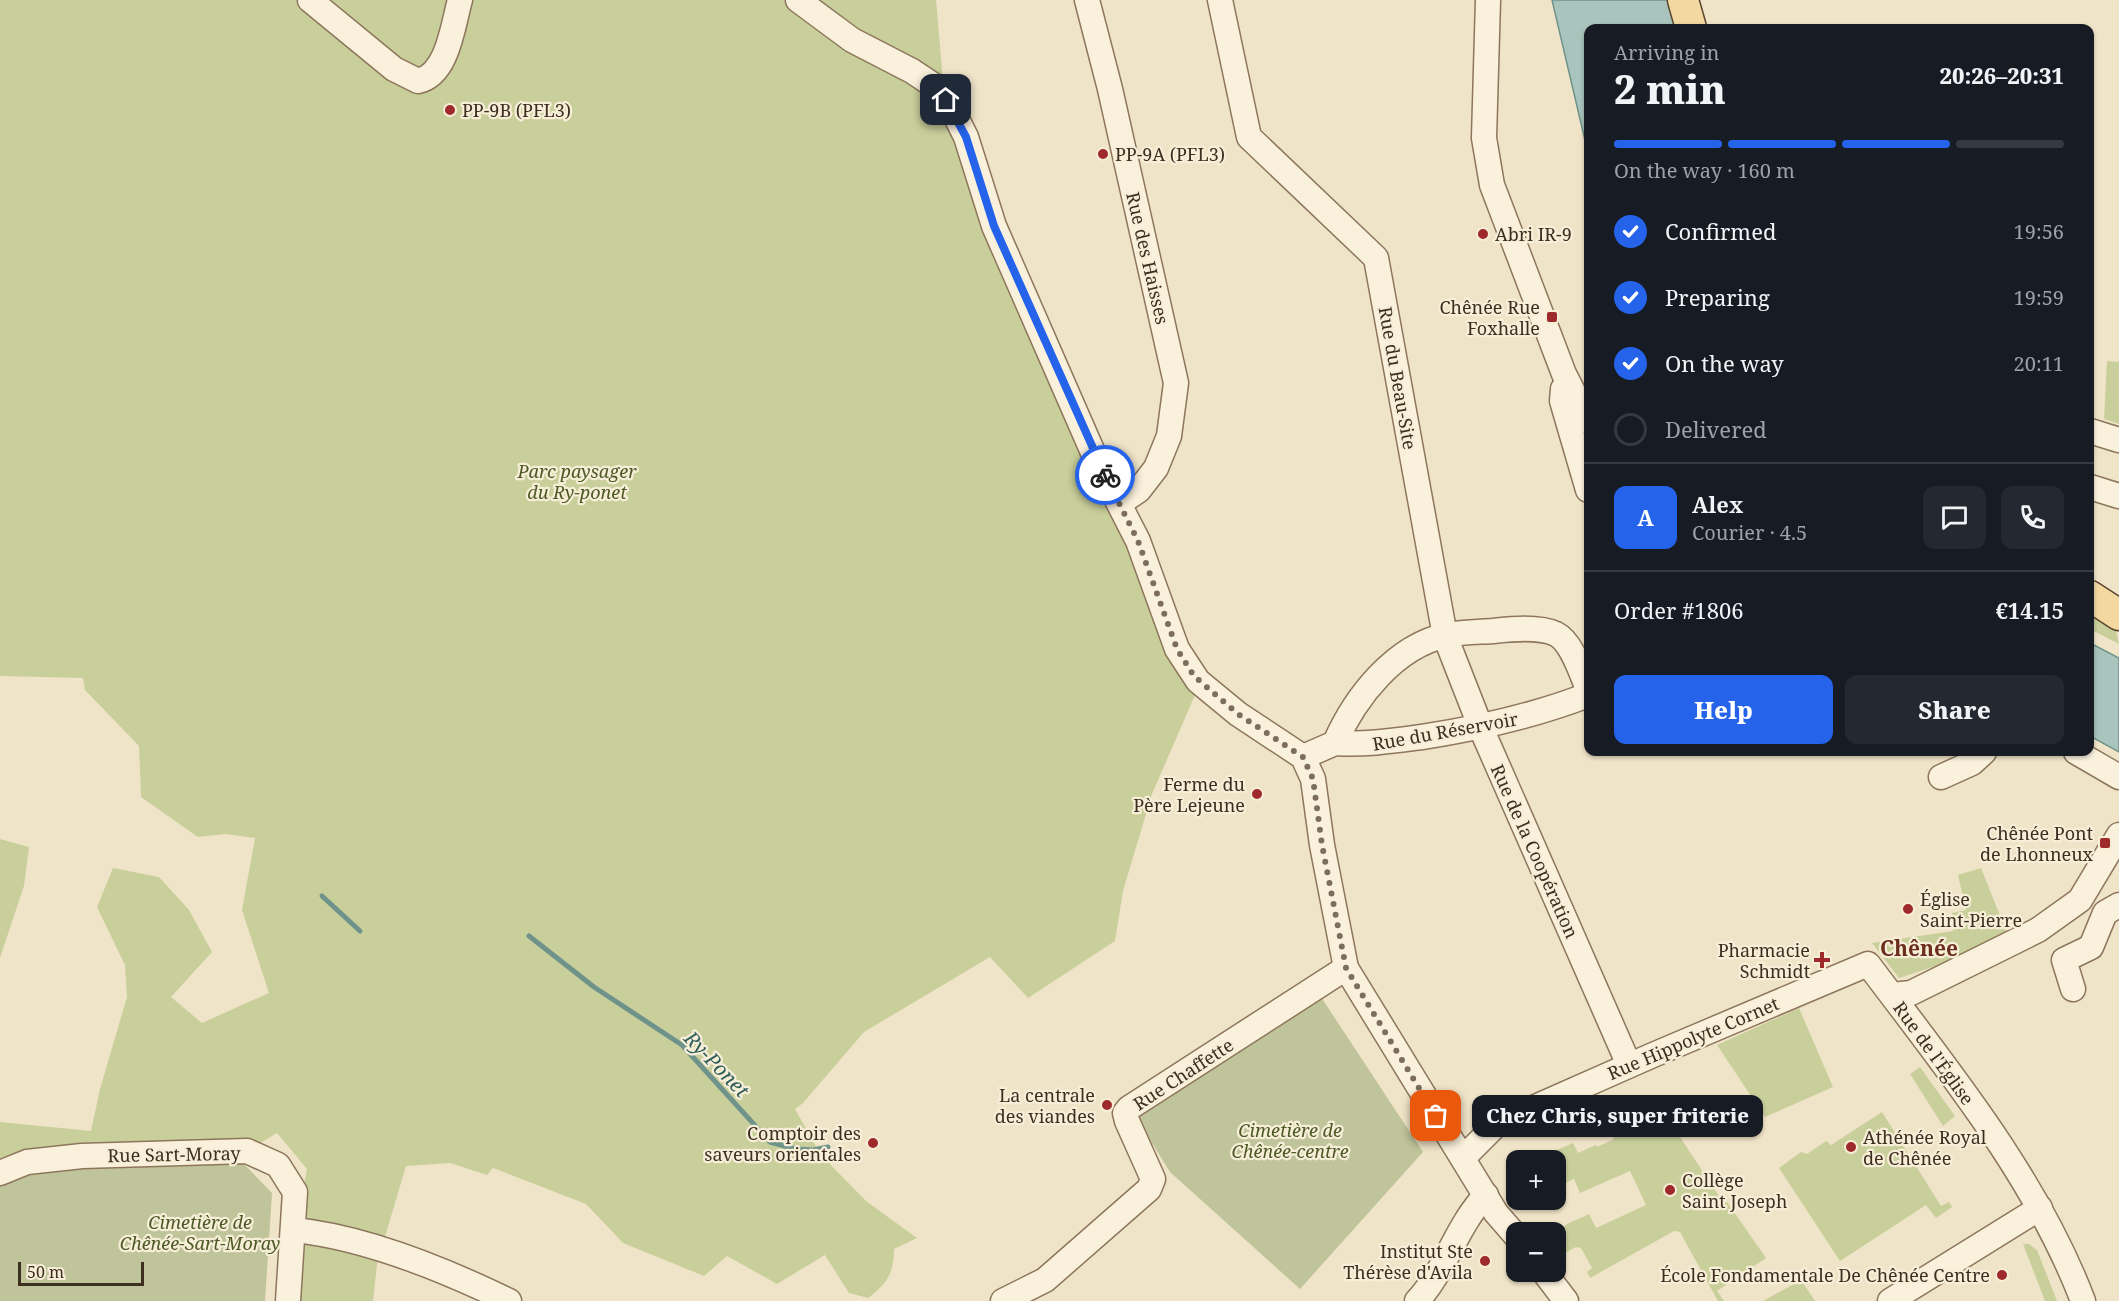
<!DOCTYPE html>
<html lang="en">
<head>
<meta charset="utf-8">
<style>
	body { margin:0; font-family:"Noto Serif",serif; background:#242831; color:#f1f3f6; height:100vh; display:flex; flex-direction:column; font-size:22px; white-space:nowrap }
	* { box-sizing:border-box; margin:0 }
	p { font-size:20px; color:#9ea1a6 }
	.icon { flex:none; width:33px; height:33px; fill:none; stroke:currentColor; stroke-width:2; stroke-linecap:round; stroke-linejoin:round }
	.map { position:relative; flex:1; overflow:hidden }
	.drawer { position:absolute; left:1584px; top:24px; width:510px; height:732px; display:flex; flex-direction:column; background:#171b24; border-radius:12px; box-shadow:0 2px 4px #0004 }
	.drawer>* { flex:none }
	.controls { position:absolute; left:1506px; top:1150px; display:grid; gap:12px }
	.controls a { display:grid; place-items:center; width:60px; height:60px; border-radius:12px; background:#171b24; box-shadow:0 2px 4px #0004; font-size:30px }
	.scale { position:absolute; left:18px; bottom:15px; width:126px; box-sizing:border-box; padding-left:6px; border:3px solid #3d2e20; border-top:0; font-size:16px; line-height:21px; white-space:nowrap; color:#3d2e20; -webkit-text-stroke:4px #f7eed8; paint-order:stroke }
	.pin { position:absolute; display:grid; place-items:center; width:51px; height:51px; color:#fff; margin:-26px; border-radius:12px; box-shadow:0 3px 9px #0006 }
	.courier { position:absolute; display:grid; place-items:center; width:60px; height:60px; margin:-30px; border:4px solid #2563eb; border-radius:50%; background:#fff; color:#222; box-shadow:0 2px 8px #0007 }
	.bubble { position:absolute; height:42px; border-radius:12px; background:#171b24; box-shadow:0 2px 4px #0004; font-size:20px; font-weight:800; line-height:42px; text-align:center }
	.summary em { font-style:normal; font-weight:800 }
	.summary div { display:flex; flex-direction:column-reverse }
	.summary { display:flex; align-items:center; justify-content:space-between; height:102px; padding:0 30px }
	h1 { font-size:39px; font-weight:800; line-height:45px }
	.bar { display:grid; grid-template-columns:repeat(4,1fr); gap:9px 6px; align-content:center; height:72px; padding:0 30px }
	.bar i { height:8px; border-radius:4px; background:#363941 }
	.bar .current { background:#2563eb }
	.bar p { grid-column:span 4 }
	.line { display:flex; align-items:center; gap:15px; padding:0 30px; border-top:2px solid #363941 }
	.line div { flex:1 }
	.round { display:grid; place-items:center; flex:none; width:63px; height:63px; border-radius:12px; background:#242831 }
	ol { padding:0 30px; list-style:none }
	li { display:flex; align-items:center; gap:18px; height:66px }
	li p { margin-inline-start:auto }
	li .icon { padding:6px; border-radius:50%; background:#2563eb; color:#fff; stroke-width:4 }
	li:last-child { color:#9ea1a6 }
	li i { width:33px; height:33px; border:3px solid #363941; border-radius:50% }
	.button { display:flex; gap:12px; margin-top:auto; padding:12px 30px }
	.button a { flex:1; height:69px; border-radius:12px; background:#2563eb; color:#fff; font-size:24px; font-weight:800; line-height:69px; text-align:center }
	.button a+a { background:#242831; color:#f1f3f6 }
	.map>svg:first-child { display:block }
	.green { fill:#c9cf9b }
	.cemetery { fill:#bfc49a }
	.water { fill:#a9c4bc; stroke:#6f938a; stroke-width:1.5 }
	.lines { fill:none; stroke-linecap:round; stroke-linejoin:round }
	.stream { stroke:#6f938a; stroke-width:5 }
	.minor-casing { stroke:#8d765c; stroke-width:27 }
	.major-casing { stroke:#5b4430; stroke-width:33 }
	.minor { stroke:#faf1dc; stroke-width:24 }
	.major { stroke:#f3d9a0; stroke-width:30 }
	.done { stroke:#7c6e5b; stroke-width:6; stroke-dasharray:0 10.8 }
	.route { stroke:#2563eb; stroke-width:8 }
	.poi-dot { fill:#9e2a2b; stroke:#f7eed8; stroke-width:2 }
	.labels { text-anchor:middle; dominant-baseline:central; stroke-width:4.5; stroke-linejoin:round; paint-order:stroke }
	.poi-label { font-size:18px; fill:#3d2e20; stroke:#f7eed8; text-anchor:end }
	.street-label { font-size:18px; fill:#3d2e20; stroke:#f7eed8 }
	.park-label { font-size:18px; font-style:italic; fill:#4d5a26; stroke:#f7eed8 }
	.water-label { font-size:20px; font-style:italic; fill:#2f5d5a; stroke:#f7eed8 }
	.quarter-label { font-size:21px; font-weight:bold; fill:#6b2e1e; stroke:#f7eed8 }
</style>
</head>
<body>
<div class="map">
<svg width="2119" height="1301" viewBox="0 0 2119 1301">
	<rect width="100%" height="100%" fill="#f0e4c8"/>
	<g class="green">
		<path d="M0,0H936L946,116L1166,638L1195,695L1152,794L1123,891L1115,941L1028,998L990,957L864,1032L803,1103L795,1109L821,1155L866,1201L917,1238L894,1249C894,1273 887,1284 868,1298L849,1293L825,1255L777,1284L727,1256L704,1276L623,1243L586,1204L493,1168L487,1175L450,1163L406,1166L377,1264L373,1301H294L298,1218L307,1169L277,1133L257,1145L67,1147L0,1158V1122L91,1131L100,1089L127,997L125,965L97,907L113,868L159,877L189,910L212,952L171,997L202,1023L269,993L242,910L255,838L225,834L198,837L141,797L139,746L85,690L83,678L0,676Z"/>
		<polygon points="2107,361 2119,362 2119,424 2104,419"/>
		<polygon points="2090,614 2116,631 2119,644 2090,629"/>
		<polygon points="0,839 29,847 24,886 0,958"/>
		<polygon points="1981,868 2007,933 1948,962 1899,978 1872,943 1953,931 1952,913 1966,910 1958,875"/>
		<polygon points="1799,1008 1833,1087 1765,1117 1717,1045"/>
		<polygon points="1920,1067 1955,1116 1943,1126 1910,1074"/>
		<path d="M1663,1111L1724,1204L1727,1202L1766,1258L1717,1291L1724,1301H1718L1680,1232L1674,1231L1590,1278L1587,1272L1592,1268L1581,1248L1576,1247L1561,1255C1547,1228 1566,1225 1587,1215L1589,1214L1596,1228L1646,1205L1630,1171L1580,1193L1574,1179L1556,1187V1161H1531L1573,1143L1578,1153L1596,1145L1597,1147L1614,1139L1612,1131L1615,1135L1619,1130Z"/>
		<polygon points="1882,1112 1941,1206 1949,1202 1952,1207 1936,1218 1926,1205 1840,1261 1779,1168 1801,1152 1807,1154 1826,1141 1831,1145"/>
		<polygon points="2023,1244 2029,1244 2037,1250 2057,1301 2045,1301"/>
		<polygon points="1801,1280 1815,1301 1763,1301"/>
	</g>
	<g class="cemetery">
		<polygon points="1321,997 1423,1152 1300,1289 1170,1172 1134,1114"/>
		<polygon points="243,1163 272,1193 265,1301 0,1301 0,1184 23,1170"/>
	</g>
	<g class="water">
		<polygon points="1552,0 1669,0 1677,28 1588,28 1588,153"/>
		<polygon points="2090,643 2119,658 2119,752 2090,736"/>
	</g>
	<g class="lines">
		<g class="stream">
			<polyline points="322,896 360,931"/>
			<polyline points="529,936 594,987 682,1045 770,1142 796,1149 813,1150 828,1147"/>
		</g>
		<g class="minor-casing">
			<g id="minor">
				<path d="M310,0L394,69L418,81C448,75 453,24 460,0"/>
				<polyline points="798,0 852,40 912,71 939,89 953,111 966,137 994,226 1095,457 1138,541 1177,649 1198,681 1238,714 1303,757 1313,779 1322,845 1346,968 1496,1213 1516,1236"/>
				<polyline points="1087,0 1110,89 1176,383 1169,436 1156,468 1139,490 1120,503"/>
				<polyline points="1220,0 1249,137 1376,258 1445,636 1481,728 1629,1065"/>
				<polyline points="1488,0 1484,138 1492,185 1564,374 1588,421"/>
				<polyline points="1563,389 1562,401 1588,490"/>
				<polyline points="2090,431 2119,440"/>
				<polyline points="2090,487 2119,496"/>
				<path d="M1335,743C1365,745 1392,741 1422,737C1480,728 1534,716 1588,695"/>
				<polyline points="2076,752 2119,777"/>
				<path d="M1303,757L1335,743C1355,697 1395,646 1447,635C1462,632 1478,632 1493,631C1511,629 1539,626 1556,634C1572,642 1581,673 1588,689"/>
				<polyline points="1941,777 1972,763 1984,752"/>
				<polyline points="2073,989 2064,960 2091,947 2105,913 2119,905"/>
				<polyline points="1892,995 1911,993 2038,930 2080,900 2119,835"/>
				<path d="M1463,1158L1497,1124L1653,1055L1868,964C1947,1069 2036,1177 2083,1301"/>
				<polyline points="0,1173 27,1162 82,1156 247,1151 278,1165 295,1192 288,1301"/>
				<path d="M294,1230C365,1237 445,1270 509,1301"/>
				<polyline points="1544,1272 1566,1301"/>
				<polyline points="1003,1301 1045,1280 1149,1189 1153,1179 1127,1121 1125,1113 1129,1108 1346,968"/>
				<path d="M1417,1301C1446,1270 1456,1226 1486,1195"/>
				<polyline points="1890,1301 2040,1208"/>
			</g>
		</g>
		<g class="major-casing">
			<g id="major">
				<polyline points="1683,0 1691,28"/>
				<polyline points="2090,596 2119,615"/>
			</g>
		</g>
		<use href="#minor" class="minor"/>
		<use href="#major" class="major"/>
	</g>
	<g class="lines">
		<polyline class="done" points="1105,475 1138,541 1177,649 1194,676 1238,714 1303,757 1313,779 1322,845 1346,968 1436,1116"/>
		<polyline class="route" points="946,100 966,137 994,226 1105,475"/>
	</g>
	<g class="poi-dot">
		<circle cx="450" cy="110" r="6"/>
		<circle cx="1103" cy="154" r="6"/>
		<circle cx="1483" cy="234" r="6"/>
		<rect x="1546" y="311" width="12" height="12" rx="3"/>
		<circle cx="1257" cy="794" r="6"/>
		<rect x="2099" y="837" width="12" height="12" rx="3"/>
		<circle cx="1908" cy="909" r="6"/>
		<path d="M1819 951h6v6h6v6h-6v6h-6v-6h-6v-6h6z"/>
		<circle cx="1107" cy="1105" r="6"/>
		<circle cx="873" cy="1143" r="6"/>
		<circle cx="1851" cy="1147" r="6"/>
		<circle cx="1670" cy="1190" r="6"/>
		<circle cx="1485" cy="1261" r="6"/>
		<circle cx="2002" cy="1275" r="6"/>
	</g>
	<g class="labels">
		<g class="poi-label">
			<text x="462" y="110" text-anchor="start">PP-9B (PFL3)</text>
			<text x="1115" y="154" text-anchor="start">PP-9A (PFL3)</text>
			<text x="1495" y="234" text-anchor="start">Abri IR-9</text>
			<text x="1540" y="307">Chênée Rue<tspan x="1540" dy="21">Foxhalle</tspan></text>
			<text x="1245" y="784">Ferme du<tspan x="1245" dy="21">Père Lejeune</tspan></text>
			<text x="2093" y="833">Chênée Pont<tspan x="2093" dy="21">de Lhonneux</tspan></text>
			<text x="1920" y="899" text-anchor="start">Église<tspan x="1920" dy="21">Saint-Pierre</tspan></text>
			<text x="1810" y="950">Pharmacie<tspan x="1810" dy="21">Schmidt</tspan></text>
			<text x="1095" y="1095">La centrale<tspan x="1095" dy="21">des viandes</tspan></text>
			<text x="861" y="1133">Comptoir des<tspan x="861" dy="21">saveurs orientales</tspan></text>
			<text x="1863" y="1137" text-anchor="start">Athénée Royal<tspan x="1863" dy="21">de Chênée</tspan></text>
			<text x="1682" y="1180" text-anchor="start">Collège<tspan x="1682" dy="21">Saint Joseph</tspan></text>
			<text x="1473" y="1251">Institut Ste<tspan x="1473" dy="21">Thérèse d'Avila</tspan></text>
			<text x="1990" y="1275">École Fondamentale De Chênée Centre</text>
		</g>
		<g class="street-label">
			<text transform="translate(1148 258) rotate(77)">Rue des Haisses</text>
			<text transform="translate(1398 378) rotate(80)">Rue du Beau-Site</text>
			<text transform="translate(1445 731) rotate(-10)">Rue du Réservoir</text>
			<text transform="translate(1535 851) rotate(66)">Rue de la Coopération</text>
			<text transform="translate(1693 1038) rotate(-23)">Rue Hippolyte Cornet</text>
			<text transform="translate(1934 1053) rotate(54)">Rue de l'Église</text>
			<text transform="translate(1183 1074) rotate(-33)">Rue Chaffette</text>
			<text transform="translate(174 1154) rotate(-1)">Rue Sart-Moray</text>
		</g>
		<g class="park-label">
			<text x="577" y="471">Parc paysager<tspan x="577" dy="21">du Ry-ponet</tspan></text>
			<text x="1290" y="1130">Cimetière de<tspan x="1290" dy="21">Chênée-centre</tspan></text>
			<text x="200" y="1222">Cimetière de<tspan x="200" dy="21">Chênée-Sart-Moray</tspan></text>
		</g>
		<g class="water-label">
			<text transform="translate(717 1064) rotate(46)">Ry-Ponet</text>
		</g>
		<g class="quarter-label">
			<text x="1919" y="948">Chênée</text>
		</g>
	</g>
</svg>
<div class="controls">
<a>+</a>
<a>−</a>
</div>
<div class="scale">50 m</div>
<div class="pin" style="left:1436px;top:1116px;background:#ea580c"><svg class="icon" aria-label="bag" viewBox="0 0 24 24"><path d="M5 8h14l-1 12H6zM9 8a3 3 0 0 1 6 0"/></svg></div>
<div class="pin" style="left:946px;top:100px;background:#1f2937"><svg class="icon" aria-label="home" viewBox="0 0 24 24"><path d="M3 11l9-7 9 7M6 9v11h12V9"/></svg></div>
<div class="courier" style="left:1105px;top:475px"><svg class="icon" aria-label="bike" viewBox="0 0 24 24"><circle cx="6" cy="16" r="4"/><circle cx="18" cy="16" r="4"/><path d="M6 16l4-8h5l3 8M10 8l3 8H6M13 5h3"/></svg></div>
<div class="bubble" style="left:1472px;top:1095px;width:291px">Chez Chris, super friterie</div>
<section class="drawer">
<div class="summary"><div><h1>2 min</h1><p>Arriving in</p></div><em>20:26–20:31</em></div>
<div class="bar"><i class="current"></i><i class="current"></i><i class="current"></i><i></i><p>On the way · 160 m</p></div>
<ol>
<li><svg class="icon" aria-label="check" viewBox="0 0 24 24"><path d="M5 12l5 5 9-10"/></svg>Confirmed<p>19:56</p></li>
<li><svg class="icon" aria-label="check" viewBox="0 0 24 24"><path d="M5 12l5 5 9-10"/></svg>Preparing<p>19:59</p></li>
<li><svg class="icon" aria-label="check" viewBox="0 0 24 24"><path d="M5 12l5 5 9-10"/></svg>On the way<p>20:11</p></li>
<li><i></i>Delivered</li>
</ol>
<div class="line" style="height:108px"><b class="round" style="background:#2563eb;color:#fff">A</b><div><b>Alex</b><p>Courier · 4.5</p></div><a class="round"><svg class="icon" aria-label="chat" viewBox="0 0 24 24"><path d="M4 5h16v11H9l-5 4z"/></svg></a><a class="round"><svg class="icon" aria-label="phone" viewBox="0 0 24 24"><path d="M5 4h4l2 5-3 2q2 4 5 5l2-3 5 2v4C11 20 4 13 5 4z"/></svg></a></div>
<div class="line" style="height:78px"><div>Order #1806</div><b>€14.15</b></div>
<div class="button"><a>Help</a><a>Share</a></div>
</section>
</div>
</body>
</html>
